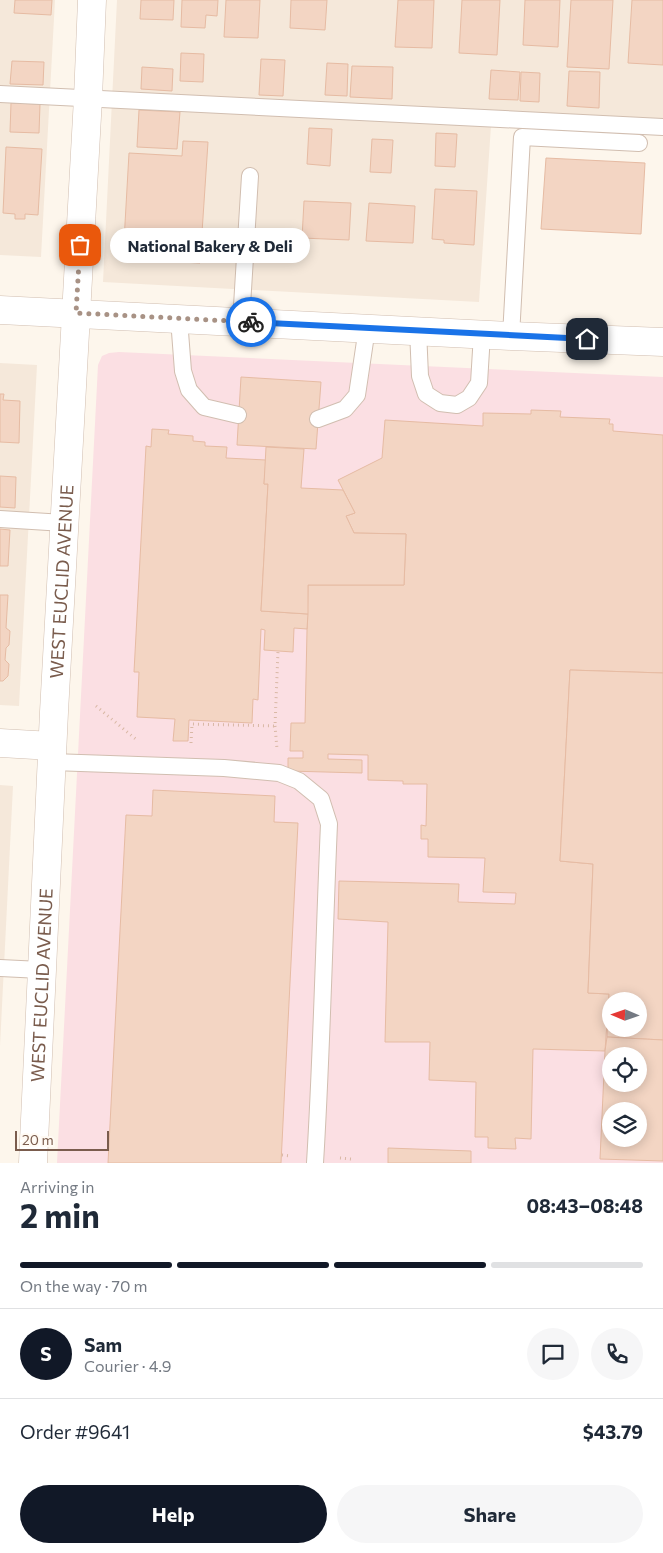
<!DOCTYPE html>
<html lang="en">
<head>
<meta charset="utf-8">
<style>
	body { margin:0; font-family:Commissioner,sans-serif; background:#f6f6f7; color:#1f2937; height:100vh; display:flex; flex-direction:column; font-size:19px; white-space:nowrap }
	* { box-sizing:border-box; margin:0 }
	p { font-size:16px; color:#747a83 }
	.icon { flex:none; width:28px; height:28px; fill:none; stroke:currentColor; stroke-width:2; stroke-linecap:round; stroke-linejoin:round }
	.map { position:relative; height:1163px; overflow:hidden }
	.side { display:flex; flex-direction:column; background:#fff; flex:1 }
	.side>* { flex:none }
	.needle { width:32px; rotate:272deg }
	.controls { position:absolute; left:602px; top:992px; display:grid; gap:10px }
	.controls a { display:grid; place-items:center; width:45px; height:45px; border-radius:50%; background:#fff; box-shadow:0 2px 12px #0003; font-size:25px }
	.scale { position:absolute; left:15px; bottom:12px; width:94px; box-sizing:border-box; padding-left:5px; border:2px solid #7a5c4d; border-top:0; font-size:14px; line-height:18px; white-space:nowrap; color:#7a5c4d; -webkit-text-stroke:4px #fffaf3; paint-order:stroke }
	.pin { position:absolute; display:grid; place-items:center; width:42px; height:42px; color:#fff; margin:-21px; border-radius:10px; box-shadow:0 2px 8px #0006 }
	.courier { position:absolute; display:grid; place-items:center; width:50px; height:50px; margin:-25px; border:4px solid #1a73e8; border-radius:50%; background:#fff; color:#222; box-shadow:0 1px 6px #0007 }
	.bubble { position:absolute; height:35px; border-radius:18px; background:#fff; box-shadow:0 2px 12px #0003; font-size:16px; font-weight:700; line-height:35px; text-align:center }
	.summary em { font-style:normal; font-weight:700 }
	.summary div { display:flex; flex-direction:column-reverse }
	.summary { display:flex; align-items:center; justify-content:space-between; height:85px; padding:0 20px }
	h1 { font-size:32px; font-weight:700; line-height:38px }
	.bar { display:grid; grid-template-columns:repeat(4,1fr); gap:8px 5px; align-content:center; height:60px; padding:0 20px }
	.bar i { height:6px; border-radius:4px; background:#e0e1e3 }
	.bar .current { background:#111827 }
	.bar p { grid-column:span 4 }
	.line { display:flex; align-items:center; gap:12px; padding:0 20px; border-top:1px solid #e0e1e3 }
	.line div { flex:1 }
	.round { display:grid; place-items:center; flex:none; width:52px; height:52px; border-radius:26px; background:#f6f6f7 }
	.action { display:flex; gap:10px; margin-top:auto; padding:10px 20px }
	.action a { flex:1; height:58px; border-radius:30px; background:#111827; color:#fff; font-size:20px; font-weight:700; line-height:58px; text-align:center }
	.action a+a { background:#f6f6f7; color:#1f2937 }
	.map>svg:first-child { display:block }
	.residential { fill:#f5e8da }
	.medical { fill:#fbdfe3; fill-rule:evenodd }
	.building { fill:#f3d5c3; stroke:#e6bba3; fill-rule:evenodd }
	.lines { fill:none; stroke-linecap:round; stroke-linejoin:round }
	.service-casing { stroke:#d1beb0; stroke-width:18 }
	.minor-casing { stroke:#d1beb0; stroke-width:29 }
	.tertiary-casing { stroke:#d1beb0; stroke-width:29 }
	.path { stroke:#d9b8a5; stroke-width:3; stroke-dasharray:1 4; stroke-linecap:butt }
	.service { stroke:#fff; stroke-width:16 }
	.minor { stroke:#fff; stroke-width:28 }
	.tertiary { stroke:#fff; stroke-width:28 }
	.done { stroke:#a89285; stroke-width:5; stroke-dasharray:0 9 }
	.route { stroke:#1a73e8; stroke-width:6 }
	.labels { text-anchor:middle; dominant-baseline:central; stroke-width:4; stroke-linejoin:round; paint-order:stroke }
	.street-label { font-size:18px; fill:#7a5c4d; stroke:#fffaf3 }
</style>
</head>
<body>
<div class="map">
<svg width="663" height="1163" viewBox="0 0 663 1163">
	<rect width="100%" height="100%" fill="#fdf6ec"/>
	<g class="residential">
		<polygon points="0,0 55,0 41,257 0,255"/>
		<polygon points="117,0 663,0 663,133 491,126 479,302 103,282"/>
		<polygon points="0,363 37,365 19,706 0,705"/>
		<polygon points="0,785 13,786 0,1046"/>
	</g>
	<path class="medical" d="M119,352L663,377V1163H57L98,365L102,356L109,353ZM611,1001H639V1029H611ZM611,1056H639V1084H611ZM611,1111H639V1139H611Z"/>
	<g class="building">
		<polygon points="15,0 52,0 51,15 14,13"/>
		<polygon points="141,0 174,0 173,20 140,19"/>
		<polygon points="182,0 218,0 217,16 206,15 205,28 181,27"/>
		<polygon points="226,0 260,0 258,38 224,37"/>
		<polygon points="291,0 327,0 325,30 290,28"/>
		<polygon points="398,0 434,0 432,48 395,47"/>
		<polygon points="462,0 500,0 497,55 459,53"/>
		<polygon points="525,0 560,0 558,47 523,45"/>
		<polygon points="571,0 613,0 609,69 567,67"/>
		<polygon points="632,0 663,0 663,65 628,63"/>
		<polygon points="181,53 204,54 203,82 180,81"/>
		<polygon points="261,59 285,60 283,96 259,95"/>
		<polygon points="12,61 44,62 43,85 10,84"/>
		<polygon points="327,63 348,64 347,96 325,95"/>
		<polygon points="352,66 393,67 392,99 350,97"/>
		<polygon points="142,67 173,69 172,91 141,89"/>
		<polygon points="491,70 520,72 518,100 489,99"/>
		<polygon points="569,71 600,72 599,108 567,106"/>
		<polygon points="521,72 540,73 539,102 520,101"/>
		<polygon points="11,103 40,104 39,133 10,132"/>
		<polygon points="139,110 180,112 177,149 137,147"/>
		<polygon points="309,128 332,129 330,166 307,164"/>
		<polygon points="436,133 457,134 455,167 435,166"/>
		<polygon points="372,139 393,140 391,173 370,172"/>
		<polygon points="183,141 208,142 200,263 123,259 129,153 182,156"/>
		<polygon points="6,147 42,149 38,215 25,214 25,219 15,219 15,214 3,213"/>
		<polygon points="546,158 645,163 641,234 541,229"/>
		<polygon points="435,189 477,191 474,245 444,243 444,240 432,239"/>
		<polygon points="304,201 351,203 349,240 302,238"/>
		<polygon points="369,203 415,206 413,243 366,241"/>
		<polygon points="241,377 321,382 316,449 237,445"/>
		<polygon points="0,394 4,394 3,400 20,401 19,443 0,442"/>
		<polygon points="531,410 561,411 560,417 610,419 609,424 613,424 613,431 663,435 663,673 570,670 560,861 593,864 588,993 609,994 605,1051 533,1049 531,1139 515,1138 516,1149 488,1148 488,1137 475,1137 476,1082 429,1080 430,1042 385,1042 388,922 338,919 339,881 459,884 458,902 515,904 516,893 483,892 485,858 428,857 428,839 421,839 421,825 426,826 427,784 403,784 403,781 368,780 368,755 328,754 328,759 362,760 362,773 288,771 288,758 303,758 303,751 290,751 291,723 305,723 308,585 404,585 406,534 354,533 346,516 355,513 338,480 382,458 385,420 483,426 483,413 531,414"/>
		<polygon points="152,429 169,430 168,434 193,436 193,441 205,442 205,446 227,447 226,458 266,460 264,484 268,484 261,611 308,614 307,629 294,628 293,652 264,650 265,630 261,629 258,700 253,699 252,723 189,720 188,741 173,741 175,719 137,717 139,672 134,672 146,446 151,447"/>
		<polygon points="266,447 304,449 301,488 343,490 355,513 346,516 354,533 406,534 404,585 308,585 308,614 261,611 268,484 264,484"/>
		<polygon points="0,476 16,477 15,508 0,507"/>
		<polygon points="0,529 10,530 8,566 0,566"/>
		<polygon points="0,595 8,595 6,628 10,631 9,645 6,648 5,660 9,664 8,676 3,681 0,681"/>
		<path d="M570,670L663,673V1040L607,1037L609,994L588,993L593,864L560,861ZM611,1001H639V1029H611Z"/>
		<polygon points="153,790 275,796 274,822 298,823 281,1163 108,1163 126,815 152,816"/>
		<path d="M607,1037L663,1040V1161L600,1159L605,1051ZM611,1056H639V1084H611ZM611,1111H639V1139H611Z"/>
		<polygon points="388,1148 471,1151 471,1163 388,1163"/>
	</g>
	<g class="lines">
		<g class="service-casing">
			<g id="service">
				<polyline points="0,94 663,127"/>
				<polyline points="179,319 183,371 189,390 204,407 238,415"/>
				<polyline points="241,322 250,176"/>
				<polyline points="418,330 420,376 426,394 440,403 457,405 469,398 479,383 482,334"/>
				<polyline points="511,336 522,137 639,143"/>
				<polyline points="318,419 345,409 357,395 367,328"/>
				<polyline points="0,519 64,523"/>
				<path d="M52,762L224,768L279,773L299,781L321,799L329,824C324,937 322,1050 315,1163"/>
				<polyline points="0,968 41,970"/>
			</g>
		</g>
		<g class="minor-casing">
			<g id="minor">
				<polyline points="0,743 52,746"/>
				<path id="s1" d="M33,1163L54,712L88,98L92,0"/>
			</g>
		</g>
		<g class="tertiary-casing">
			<polyline id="tertiary" points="0,310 511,336 663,342"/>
		</g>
		<g class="path">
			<polyline points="96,706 138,741"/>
			<polyline points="275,726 277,749"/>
			<polyline points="191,743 192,724 275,726 278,651"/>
			<polyline points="282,1155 291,1156"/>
			<polyline points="340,1158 351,1159 351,1163"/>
		</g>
		<use href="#service" class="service"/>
		<use href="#minor" class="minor"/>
		<use href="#tertiary" class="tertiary"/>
	</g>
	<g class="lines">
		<polyline class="done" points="80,245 76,313 251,322"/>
		<polyline class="route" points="251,322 587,339"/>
	</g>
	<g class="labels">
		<g class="street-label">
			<text stroke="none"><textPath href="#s1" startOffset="582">WEST EUCLID AVENUE</textPath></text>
			<text stroke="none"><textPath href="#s1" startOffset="178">WEST EUCLID AVENUE</textPath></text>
		</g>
	</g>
</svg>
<div class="controls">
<a><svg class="needle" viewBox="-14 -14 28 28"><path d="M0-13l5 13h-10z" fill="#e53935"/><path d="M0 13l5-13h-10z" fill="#747a83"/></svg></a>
<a><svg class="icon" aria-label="locate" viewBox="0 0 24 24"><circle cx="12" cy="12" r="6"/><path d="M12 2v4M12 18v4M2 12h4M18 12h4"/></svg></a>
<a><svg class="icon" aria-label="layers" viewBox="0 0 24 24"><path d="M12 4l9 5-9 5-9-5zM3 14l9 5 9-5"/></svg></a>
</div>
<div class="scale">20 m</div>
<div class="pin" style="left:80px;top:245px;background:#ea580c"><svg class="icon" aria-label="bag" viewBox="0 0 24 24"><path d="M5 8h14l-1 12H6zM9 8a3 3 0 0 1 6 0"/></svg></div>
<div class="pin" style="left:587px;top:339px;background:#1f2937"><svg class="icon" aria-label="home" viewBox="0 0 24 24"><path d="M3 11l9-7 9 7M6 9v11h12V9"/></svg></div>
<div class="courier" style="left:251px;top:322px"><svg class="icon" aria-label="bike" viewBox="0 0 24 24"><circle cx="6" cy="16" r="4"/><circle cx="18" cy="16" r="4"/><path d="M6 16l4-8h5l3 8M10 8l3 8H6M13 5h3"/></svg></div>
<div class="bubble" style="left:110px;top:228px;width:200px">National Bakery &amp; Deli</div>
</div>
<section class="side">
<div class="summary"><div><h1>2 min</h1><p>Arriving in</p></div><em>08:43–08:48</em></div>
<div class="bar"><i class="current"></i><i class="current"></i><i class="current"></i><i></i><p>On the way · 70 m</p></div>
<div class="line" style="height:90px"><b class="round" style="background:#111827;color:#fff">S</b><div><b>Sam</b><p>Courier · 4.9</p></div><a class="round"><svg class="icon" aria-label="chat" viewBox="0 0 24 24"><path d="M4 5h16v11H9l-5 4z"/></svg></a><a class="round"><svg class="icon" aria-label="phone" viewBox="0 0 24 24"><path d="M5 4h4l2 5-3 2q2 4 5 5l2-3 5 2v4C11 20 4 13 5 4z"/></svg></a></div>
<div class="line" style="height:65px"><div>Order #9641</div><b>$43.79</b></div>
<div class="action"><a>Help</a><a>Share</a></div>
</section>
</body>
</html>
